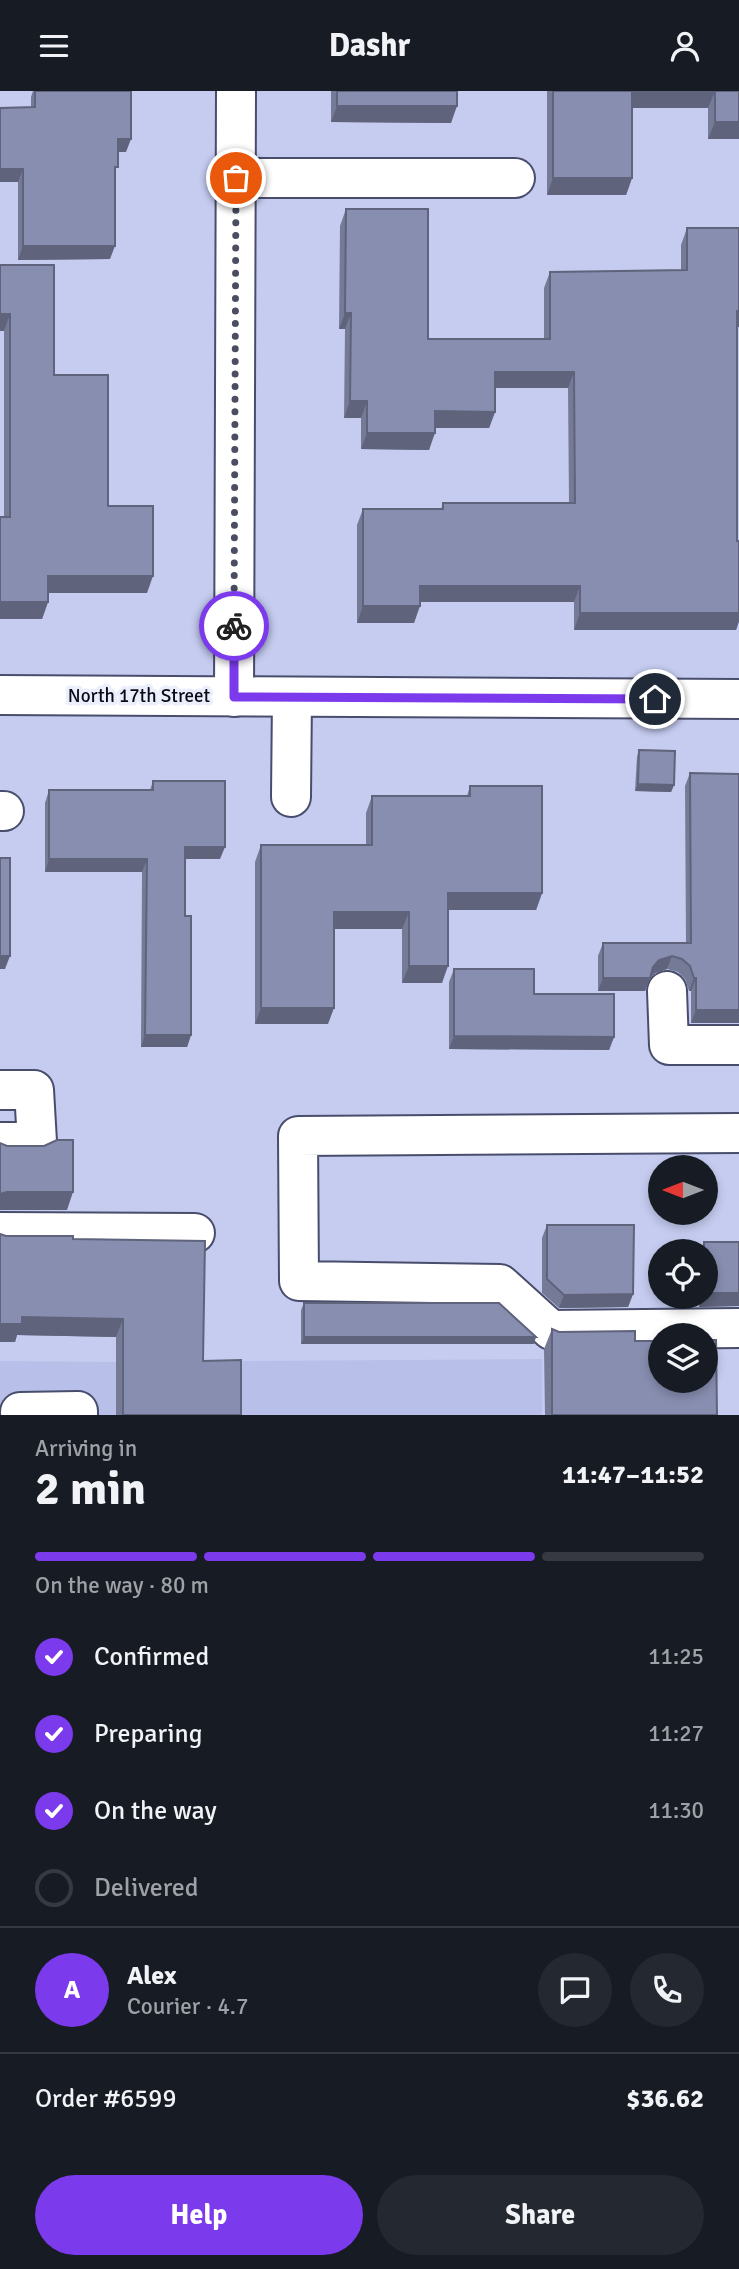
<!DOCTYPE html>
<html lang="en">
<head>
<meta charset="utf-8">
<style>
	body { margin:0; font-family:Signika,sans-serif; background:#242831; color:#f1f3f6; height:100vh; display:flex; flex-direction:column; font-size:26px; white-space:nowrap }
	* { box-sizing:border-box; margin:0 }
	p { font-size:23px; color:#9ea1a6 }
	.icon { flex:none; width:38px; height:38px; fill:none; stroke:currentColor; stroke-width:2; stroke-linecap:round; stroke-linejoin:round }
	.map { position:relative; height:1324px; overflow:hidden }
	.panel { display:flex; flex-direction:column; background:#171b24; flex:1 }
	.panel>* { flex:none }
	.needle { width:46px; rotate:270deg }
	.buttons { position:absolute; left:648px; top:1064px; display:grid; gap:14px }
	.buttons a { display:grid; place-items:center; width:70px; height:70px; border-radius:50%; background:#171b24; box-shadow:0 4px 10px #0003; font-size:35px }
	.pin { position:absolute; display:grid; place-items:center; width:60px; height:60px; color:#fff; margin:-30px; border:4px solid #fff; border-radius:50%; box-shadow:0 2px 7px #0007 }
	.courier { position:absolute; display:grid; place-items:center; width:70px; height:70px; margin:-35px; border:5px solid #7c3aed; border-radius:50%; background:#fff; color:#222; box-shadow:0 2px 9px #0007 }
	.summary em { font-style:normal; font-weight:800 }
	.summary div { display:flex; flex-direction:column-reverse }
	.summary { display:flex; align-items:center; justify-content:space-between; height:119px; padding:0 35px }
	h1 { font-size:46px; font-weight:800; line-height:52px }
	.bar { display:grid; grid-template-columns:repeat(4,1fr); gap:10px 7px; align-content:center; height:84px; padding:0 35px }
	.bar i { height:9px; border-radius:5px; background:#363941 }
	.bar .selected { background:#7c3aed }
	.bar p { grid-column:span 4 }
	.line { display:flex; align-items:center; gap:18px; padding:0 35px; border-top:2px solid #363941 }
	.line div { flex:1 }
	.round { display:grid; place-items:center; flex:none; width:74px; height:74px; border-radius:37px; background:#242831 }
	ol { padding:0 35px; list-style:none }
	li { display:flex; align-items:center; gap:21px; height:77px }
	li p { margin-inline-start:auto }
	li .icon { padding:7px; border-radius:50%; background:#7c3aed; color:#fff; stroke-width:4 }
	li:last-child { color:#9ea1a6 }
	li i { width:38px; height:38px; border:4px solid #363941; border-radius:50% }
	.button { display:flex; gap:14px; margin-top:auto; padding:14px 35px }
	.button a { flex:1; height:80px; border-radius:42px; background:#7c3aed; color:#fff; font-size:28px; font-weight:800; line-height:80px; text-align:center }
	.button a+a { background:#242831; color:#f1f3f6 }
	header { display:flex; justify-content:space-between; align-items:center; height:91px; padding:0 35px; background:#171b24; font-size:32px; font-weight:800 }
	.map>svg:first-child { display:block }
	.built { fill:#b8c0ea }
	.lines { fill:none; stroke-linecap:round; stroke-linejoin:round }
	.minor-casing { stroke:#494d6c; stroke-width:42 }
	.minor { stroke:#fff; stroke-width:38 }
	.wall { fill:#757a97 }
	.shaded-wall { fill:#5f637b }
	.building { fill:#888eb0; stroke:#5f637b; stroke-width:2 }
	.done { stroke:#4b4e62; stroke-width:7; stroke-dasharray:0 12.6 }
	.route { stroke:#7c3aed; stroke-width:9 }
	.labels { text-anchor:middle; dominant-baseline:central; stroke-width:7; stroke-linejoin:round; paint-order:stroke }
	.street-label { font-size:19px; fill:#090a16; stroke:#ebeefd }
</style>
</head>
<body>
<header><svg class="icon" aria-label="menu" viewBox="0 0 24 24"><path d="M4 6h16M4 12h16M4 18h16"/></svg>Dashr<svg class="icon" aria-label="person" viewBox="0 0 24 24"><circle cx="12" cy="8" r="4"/><path d="M4 21q1-7 8-7t8 7"/></svg></header>
<div class="map">
<svg width="739" height="1324" viewBox="0 0 739 1324">
	<rect width="100%" height="100%" fill="#c5ccf0"/>
	<polygon class="built" points="542,1268 542,1324 0,1324 0,1270 107,1271"/>
	<g class="lines">
		<g class="minor-casing">
			<g id="minor">
				<polyline points="236,87 515,87"/>
				<polyline points="0,604 739,608"/>
				<polyline points="234,606 236,0"/>
				<polyline points="291,706 292,606"/>
				<polyline points="0,720 4,720"/>
				<polyline points="667,900 669,954 739,954"/>
				<polyline points="0,999 34,999 37,1051 0,1051"/>
				<polyline points="739,1042 298,1045 299,1190 500,1193 551,1239 739,1237"/>
				<polyline points="0,1141 195,1142"/>
				<polyline points="20,1321 78,1320 78,1324"/>
			</g>
		</g>
		<use href="#minor" class="minor"/>
	</g>
	<g class="wall">
		<polygon points="33,0 131,0 126,61 118,61 115,84 110,168 18,169 18,91 0,91 31,16 31,6"/>
		<polygon points="331,0 457,0 451,32 331,31"/>
		<polygon points="547,0 739,0 739,48 708,48 708,17 632,17 632,87 626,104 547,104"/>
		<polygon points="346,118 428,248 544,248 544,197 550,181 681,179 681,154 687,137 739,236 737,236 737,450 739,450 739,530 736,539 574,539 574,511 420,511 414,532 357,532 357,434 363,418 441,418 443,412 569,412 568,297 495,297 495,321 489,337 435,337 429,359 361,358 361,327 344,327 345,238 339,238 340,135"/>
		<polygon points="0,174 54,284 108,415 147,502 48,502 48,511 42,528 0,528 4,426 4,240 0,240"/>
		<polygon points="639,659 674,694 671,701 635,700 637,666"/>
		<polygon points="690,682 739,932 691,932 691,900 689,900 685,888 678,881 667,878 655,882 650,887 645,900 598,900 598,865 603,852 686,852 685,695"/>
		<polygon points="153,690 220,768 185,768 185,825 191,944 187,956 141,956 142,781 45,781 45,712 49,699 150,699"/>
		<polygon points="470,695 542,802 536,819 448,819 442,892 402,892 402,838 334,838 328,933 255,933 255,771 261,754 366,754 366,722 372,705 467,705"/>
		<polygon points="454,878 534,903 614,946 609,959 449,958 449,891"/>
		<polygon points="547,1134 633,1203 628,1216 559,1217 542,1202 542,1147"/>
		<polygon points="6,1145 73,1148 203,1270 241,1324 116,1324 116,1246 17,1244 15,1251 0,1251"/>
		<polygon points="704,1151 739,1151 739,1215 699,1216 699,1206 705,1206 705,1160 701,1160"/>
		<polygon points="304,1212 534,1253 301,1253 301,1219"/>
		<polygon points="552,1238 559,1241 635,1250 717,1324 545,1324 544,1258"/>
	</g>
	<g class="shaded-wall">
		<polygon points="632,0 715,0 708,17 626,17"/>
		<polygon points="337,15 457,15 451,32 331,31"/>
		<polygon points="715,31 739,31 739,48 708,48"/>
		<polygon points="118,48 131,48 126,61 113,61"/>
		<polygon points="0,78 23,78 18,91 0,91"/>
		<polygon points="553,87 632,87 626,104 547,104"/>
		<polygon points="23,155 115,155 110,168 18,169"/>
		<polygon points="737,220 739,220 739,236 731,236"/>
		<polygon points="345,222 351,222 345,238 339,238"/>
		<polygon points="0,223 10,223 4,240 0,240"/>
		<polygon points="495,281 574,281 568,297 489,297"/>
		<polygon points="350,310 367,310 361,327 344,327"/>
		<polygon points="435,320 495,321 489,337 429,337"/>
		<polygon points="367,342 435,342 429,359 361,358"/>
		<polygon points="48,485 153,485 147,502 42,502"/>
		<polygon points="420,495 580,495 574,511 414,511"/>
		<polygon points="0,511 48,511 42,528 0,528"/>
		<polygon points="363,515 420,515 414,532 357,532"/>
		<polygon points="580,522 739,522 739,530 736,539 574,539"/>
		<polygon points="638,693 674,694 671,701 635,700"/>
		<polygon points="185,756 225,756 220,768 180,768"/>
		<polygon points="49,768 147,768 142,781 45,781"/>
		<polygon points="448,802 542,802 536,819 442,819"/>
		<polygon points="334,821 409,821 402,838 328,838"/>
		<polygon points="0,865 10,865 5,878 0,878"/>
		<polygon points="672,865 667,878 655,882 650,887 645,900 598,900 603,887 653,876 659,869"/>
		<polygon points="409,875 448,875 442,892 402,892"/>
		<polygon points="694,887 696,887 691,900 689,900"/>
		<polygon points="261,917 334,917 328,933 255,933"/>
		<polygon points="696,919 739,919 739,932 691,932"/>
		<polygon points="145,944 191,944 187,956 141,956"/>
		<polygon points="454,945 614,946 609,959 449,958"/>
		<polygon points="7,1101 73,1101 67,1119 0,1119 0,1103"/>
		<polygon points="705,1202 739,1202 739,1215 699,1216 703,1206 705,1206"/>
		<polygon points="633,1203 628,1216 559,1217 564,1204"/>
		<polygon points="22,1226 123,1228 116,1246 17,1244 15,1251 0,1251 0,1233"/>
		<polygon points="304,1246 536,1246 534,1253 301,1253"/>
	</g>
	<g class="building">
		<polygon points="35,0 131,0 131,48 118,48 118,76 115,76 115,155 23,155 23,78 0,78 0,17 35,16"/>
		<rect x="337" y="0" width="120" height="15"/>
		<rect x="553" y="0" width="79" height="87"/>
		<rect x="715" y="0" width="24" height="31"/>
		<polygon points="346,118 428,118 428,248 550,248 550,181 687,179 687,137 739,137 739,220 737,220 737,450 739,450 739,522 580,522 580,495 420,495 420,515 363,515 363,418 443,418 443,412 575,412 574,281 495,281 495,321 435,320 435,342 367,342 367,310 350,310 351,222 345,222"/>
		<polygon points="0,174 54,174 54,284 108,284 108,415 153,415 153,485 48,485 48,511 0,511 0,426 10,426 10,223 0,223"/>
		<polygon points="639,659 675,660 674,694 638,693"/>
		<polygon points="690,682 739,683 739,919 696,919 696,887 694,887 690,875 682,868 672,865 659,869 653,876 650,887 603,887 603,852 691,852"/>
		<polygon points="153,690 225,690 225,756 185,756 185,825 191,825 191,944 145,944 147,768 49,768 49,699 153,699"/>
		<polygon points="470,695 542,695 542,802 448,802 448,875 409,875 409,821 334,821 334,917 261,917 261,754 372,754 372,705 470,705"/>
		<rect x="0" y="767" width="10" height="98"/>
		<polygon points="454,878 534,878 534,903 614,903 614,946 454,945"/>
		<polygon points="57,1049 73,1049 73,1101 7,1101 0,1103 0,1052 7,1055 44,1055"/>
		<polygon points="547,1134 634,1134 633,1203 564,1204 547,1188"/>
		<polygon points="0,1143 6,1145 73,1145 73,1148 205,1150 203,1270 241,1269 241,1324 123,1324 123,1228 22,1226 22,1233 0,1233"/>
		<polygon points="704,1151 739,1151 739,1202 705,1202 705,1160 704,1160"/>
		<polygon points="304,1212 499,1212 536,1246 304,1246"/>
		<polygon points="552,1238 559,1241 635,1240 635,1250 660,1250 660,1290 705,1290 705,1249 716,1249 717,1324 552,1324"/>
	</g>
	<g class="lines">
		<polyline class="done" points="234,535 236,87"/>
		<polyline class="route" points="234,535 234,606 655,608"/>
	</g>
	<g class="labels">
		<g class="street-label">
			<text x="139" y="605">North 17th Street</text>
		</g>
	</g>
</svg>
<div class="buttons">
<a><svg class="needle" viewBox="-14 -14 28 28"><path d="M0-13l5 13h-10z" fill="#e53935"/><path d="M0 13l5-13h-10z" fill="#9ea1a6"/></svg></a>
<a><svg class="icon" aria-label="locate" viewBox="0 0 24 24"><circle cx="12" cy="12" r="6"/><path d="M12 2v4M12 18v4M2 12h4M18 12h4"/></svg></a>
<a><svg class="icon" aria-label="layers" viewBox="0 0 24 24"><path d="M12 4l9 5-9 5-9-5zM3 14l9 5 9-5"/></svg></a>
</div>
<div class="pin" style="left:236px;top:87px;background:#ea580c"><svg class="icon" aria-label="bag" viewBox="0 0 24 24"><path d="M5 8h14l-1 12H6zM9 8a3 3 0 0 1 6 0"/></svg></div>
<div class="pin" style="left:655px;top:608px;background:#1f2937"><svg class="icon" aria-label="home" viewBox="0 0 24 24"><path d="M3 11l9-7 9 7M6 9v11h12V9"/></svg></div>
<div class="courier" style="left:234px;top:535px"><svg class="icon" aria-label="bike" viewBox="0 0 24 24"><circle cx="6" cy="16" r="4"/><circle cx="18" cy="16" r="4"/><path d="M6 16l4-8h5l3 8M10 8l3 8H6M13 5h3"/></svg></div>
</div>
<section class="panel">
<div class="summary"><div><h1>2 min</h1><p>Arriving in</p></div><em>11:47–11:52</em></div>
<div class="bar"><i class="selected"></i><i class="selected"></i><i class="selected"></i><i></i><p>On the way · 80 m</p></div>
<ol>
<li><svg class="icon" aria-label="check" viewBox="0 0 24 24"><path d="M5 12l5 5 9-10"/></svg>Confirmed<p>11:25</p></li>
<li><svg class="icon" aria-label="check" viewBox="0 0 24 24"><path d="M5 12l5 5 9-10"/></svg>Preparing<p>11:27</p></li>
<li><svg class="icon" aria-label="check" viewBox="0 0 24 24"><path d="M5 12l5 5 9-10"/></svg>On the way<p>11:30</p></li>
<li><i></i>Delivered</li>
</ol>
<div class="line" style="height:126px"><b class="round" style="background:#7c3aed;color:#fff">A</b><div><b>Alex</b><p>Courier · 4.7</p></div><a class="round"><svg class="icon" aria-label="chat" viewBox="0 0 24 24"><path d="M4 5h16v11H9l-5 4z"/></svg></a><a class="round"><svg class="icon" aria-label="phone" viewBox="0 0 24 24"><path d="M5 4h4l2 5-3 2q2 4 5 5l2-3 5 2v4C11 20 4 13 5 4z"/></svg></a></div>
<div class="line" style="height:91px"><div>Order #6599</div><b>$36.62</b></div>
<div class="button"><a>Help</a><a>Share</a></div>
</section>
</body>
</html>
